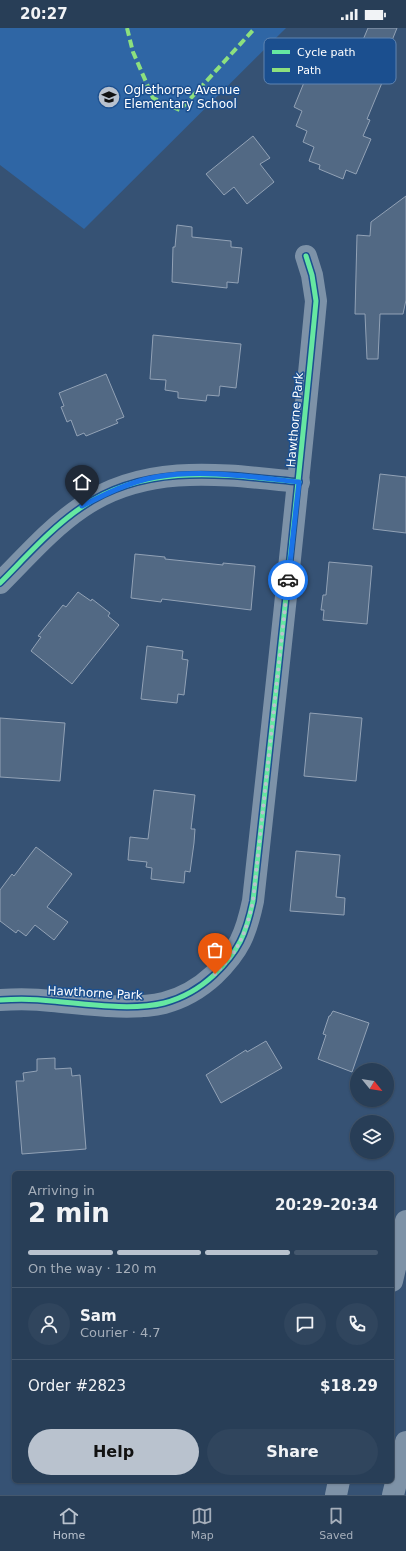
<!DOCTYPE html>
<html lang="en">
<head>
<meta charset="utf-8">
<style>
	body { margin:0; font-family:"DejaVu Sans",sans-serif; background:#30455d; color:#f1f3f6; height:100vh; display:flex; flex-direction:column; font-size:15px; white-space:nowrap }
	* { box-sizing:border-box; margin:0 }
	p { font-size:13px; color:#a5aeba }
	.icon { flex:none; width:22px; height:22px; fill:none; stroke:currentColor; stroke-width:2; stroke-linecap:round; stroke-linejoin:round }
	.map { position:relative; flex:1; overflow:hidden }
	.side { position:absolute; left:12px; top:1143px; width:382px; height:312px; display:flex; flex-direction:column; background:#283e57; border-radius:6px; box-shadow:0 1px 3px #0004,0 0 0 1px #44576d }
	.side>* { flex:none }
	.needle { width:26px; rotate:120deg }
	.fabs { position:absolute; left:350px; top:1035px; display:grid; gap:8px }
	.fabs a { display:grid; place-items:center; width:44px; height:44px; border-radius:50%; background:#283e57; box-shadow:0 1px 3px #0004,0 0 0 1px #44576d; font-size:20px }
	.pin { position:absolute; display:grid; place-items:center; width:34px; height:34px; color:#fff; margin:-41px -17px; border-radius:50% 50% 50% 0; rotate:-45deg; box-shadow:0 0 4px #0007 }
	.pin .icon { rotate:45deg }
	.courier { position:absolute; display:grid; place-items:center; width:40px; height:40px; margin:-20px; border:3px solid #1a73e8; border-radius:50%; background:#fff; color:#222; box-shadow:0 1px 5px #0007 }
	.headline em { font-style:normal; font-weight:700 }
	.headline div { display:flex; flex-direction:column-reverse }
	.headline { display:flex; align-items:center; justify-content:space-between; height:68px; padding:0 16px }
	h1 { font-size:26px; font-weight:700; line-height:30px }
	.bar { display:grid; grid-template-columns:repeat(4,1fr); gap:6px 4px; align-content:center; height:48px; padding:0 16px }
	.bar i { height:5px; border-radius:3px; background:#44576d }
	.bar .active { background:#b9c2ce }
	.bar p { grid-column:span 4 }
	.line { display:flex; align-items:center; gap:10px; padding:0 16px; border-top:1px solid #44576d }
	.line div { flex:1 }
	.round { display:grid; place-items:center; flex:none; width:42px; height:42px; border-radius:21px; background:#30455d }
	.primary-button { display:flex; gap:8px; margin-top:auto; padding:8px 16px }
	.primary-button a { flex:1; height:46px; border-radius:24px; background:#b9c2ce; color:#111; font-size:16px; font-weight:700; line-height:46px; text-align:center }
	.primary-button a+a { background:#30455d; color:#f1f3f6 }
	.status { display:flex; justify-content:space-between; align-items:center; height:28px; padding:0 20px; background:#283e57; direction:ltr }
	.status svg { height:11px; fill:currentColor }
	.tab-bar { display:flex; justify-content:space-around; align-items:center; height:56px; border-top:1px solid #44576d; background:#283e57; font-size:11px; color:#a5aeba }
	.tab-bar a { display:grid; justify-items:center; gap:2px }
	.tab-bar .active { color:#b9c2ce }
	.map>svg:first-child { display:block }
	.green { fill:#2f66a5 }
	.building { fill:#526984; stroke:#92a2b6 }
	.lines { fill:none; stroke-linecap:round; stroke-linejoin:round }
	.minor { stroke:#7d92a8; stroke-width:22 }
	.highway { stroke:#7e92a7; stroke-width:22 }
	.quiet { stroke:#8de07e; stroke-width:4; stroke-dasharray:8 4; stroke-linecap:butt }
	.cycleway-casing { stroke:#1b4f8f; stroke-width:8 }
	.cycleway { stroke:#66e7a1; stroke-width:5 }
	.done { stroke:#b9c2ce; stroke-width:4; stroke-dasharray:0 7.2 }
	.route { stroke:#1a73e8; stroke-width:5 }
	.labels { text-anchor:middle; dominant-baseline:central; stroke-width:3; stroke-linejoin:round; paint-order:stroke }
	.poi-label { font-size:12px; fill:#fff; stroke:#1b4f8f; text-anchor:start }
	.street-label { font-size:12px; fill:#fff; stroke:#1b4f8f }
	.key { fill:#1b4f8f; stroke:#5f84b1; stroke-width:1 }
	.key-label { font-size:11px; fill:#fff }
</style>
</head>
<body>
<div class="status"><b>20:27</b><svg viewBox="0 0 49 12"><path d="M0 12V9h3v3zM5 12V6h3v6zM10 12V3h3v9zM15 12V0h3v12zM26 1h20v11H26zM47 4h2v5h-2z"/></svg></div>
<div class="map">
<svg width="406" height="1467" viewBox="0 0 406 1467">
	<rect width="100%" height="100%" fill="#365274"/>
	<polygon class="green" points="0,0 286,0 84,201 0,137"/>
	<g class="building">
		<polygon points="368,0 397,0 385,30 391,33 367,91 370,92 363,108 371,111 356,146 346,142 343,151 319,141 320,137 309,133 314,119 303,114 307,103 296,98 302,83 294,79 305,52 310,54 322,23 337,29 344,12 360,19"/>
		<polygon points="253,108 270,130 260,136 274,154 247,176 234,159 224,167 206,146"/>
		<polygon points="406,168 406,272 403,286 380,286 378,331 367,331 365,286 355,286 357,207 370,208 371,194"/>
		<polygon points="177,197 192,199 192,209 231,213 231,219 242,220 238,255 227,254 227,260 172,254 173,219 175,219"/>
		<polygon points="153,307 241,316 236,360 220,358 219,368 207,367 206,373 178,370 178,364 165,362 166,352 150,351"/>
		<polygon points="106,346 124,389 116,392 118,395 86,408 84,405 77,408 71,392 67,394 61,379 64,378 59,365"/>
		<polygon points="380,446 406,449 406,505 373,501"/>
		<polygon points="135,526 165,529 165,531 223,537 223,535 255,538 251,582 162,571 161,574 131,570"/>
		<polygon points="329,534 372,538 367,596 323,592 324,582 321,582 323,567 326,567"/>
		<polygon points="78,564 91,573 92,571 110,585 108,588 119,597 72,656 31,623 41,609 38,608 63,577 66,579"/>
		<polygon points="147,618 183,623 182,631 188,632 184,667 178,666 177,675 141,671"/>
		<polygon points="310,685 362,690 356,753 304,748"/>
		<polygon points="0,690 65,695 60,753 0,749"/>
		<polygon points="154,762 195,767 191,801 195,801 194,815 190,844 185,843 184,855 151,851 152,840 146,839 147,834 128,832 130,809 148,811"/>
		<polygon points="36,819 72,846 47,879 68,894 54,912 35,897 26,908 18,902 16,905 0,893 0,862 12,846 14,848"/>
		<polygon points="296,823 340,827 336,869 345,870 344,887 290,883"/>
		<polygon points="333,983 369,995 352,1044 318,1031 326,1007 323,1006 329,988 330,988"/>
		<polygon points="266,1013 282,1040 221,1075 206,1047 246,1022 247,1024"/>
		<polygon points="55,1030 55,1041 71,1040 72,1048 80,1047 86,1121 22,1126 16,1053 24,1053 23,1045 37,1043 37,1031"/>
	</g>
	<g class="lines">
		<g class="minor">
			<path d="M0,555C26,529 51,500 82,479C147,434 226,447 299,454"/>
			<path d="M0,972C17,971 35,971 52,973C86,976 131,983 164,975C183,970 200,960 214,947C239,923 246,906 253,873C275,673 297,474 316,273L312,247L306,228"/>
		</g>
		<g class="highway">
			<polyline points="392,1253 406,1193"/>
			<polyline points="336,1467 339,1453"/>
			<polyline points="393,1467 406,1414"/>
		</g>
		<polyline class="quiet" points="127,0 133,24 153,70 180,82 255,0"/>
		<g class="cycleway-casing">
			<g id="cycleway">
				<path d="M0,555C26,529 51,500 82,479C147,434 226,447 299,454"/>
				<path d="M0,972C17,971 35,971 52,973C86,976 131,983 164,975C183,970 200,960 214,947C239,923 246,906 253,873C275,673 297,474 316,273L312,247L306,228"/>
			</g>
		</g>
		<use href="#cycleway" class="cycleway"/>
	</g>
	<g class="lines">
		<path class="done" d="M215,946C239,923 246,905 253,873L288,552"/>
		<path class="route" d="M82,478C105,466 129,454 156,449C203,441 252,449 299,454L288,552"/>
	</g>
	<defs>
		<g id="school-disc" transform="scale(1.15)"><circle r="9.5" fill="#b9c2ce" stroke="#1b4f8f"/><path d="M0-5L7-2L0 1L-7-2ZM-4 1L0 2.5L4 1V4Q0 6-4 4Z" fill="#111"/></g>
	</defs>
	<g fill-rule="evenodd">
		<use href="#school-disc" x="109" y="69"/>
	</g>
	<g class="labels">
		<g class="poi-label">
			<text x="124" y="62">Oglethorpe Avenue<tspan x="124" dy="14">Elementary School</tspan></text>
		</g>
		<g class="street-label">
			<text transform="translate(295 392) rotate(-85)">Hawthorne Park</text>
			<text transform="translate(95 965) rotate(3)">Hawthorne Park</text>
		</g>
	</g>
	<rect x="264" y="10" width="132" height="46" rx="6" class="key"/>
	<rect x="272" y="22" width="18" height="4" fill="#66e7a1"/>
	<rect x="272" y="40" width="18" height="4" fill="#8de07e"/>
	<g class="key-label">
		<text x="297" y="28">Cycle path</text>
		<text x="297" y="46">Path</text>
	</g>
</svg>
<div class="fabs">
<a><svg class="needle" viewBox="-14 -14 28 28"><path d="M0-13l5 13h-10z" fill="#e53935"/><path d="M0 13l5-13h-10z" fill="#a5aeba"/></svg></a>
<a><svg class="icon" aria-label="layers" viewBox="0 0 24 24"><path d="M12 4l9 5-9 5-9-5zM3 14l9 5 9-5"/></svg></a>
</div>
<div class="pin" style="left:215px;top:946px;background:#ea580c"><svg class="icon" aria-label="bag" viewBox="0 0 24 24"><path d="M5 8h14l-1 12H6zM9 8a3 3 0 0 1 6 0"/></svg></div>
<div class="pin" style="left:82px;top:478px;background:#1f2937"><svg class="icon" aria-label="home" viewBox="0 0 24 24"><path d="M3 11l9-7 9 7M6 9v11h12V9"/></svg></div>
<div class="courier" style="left:288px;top:552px"><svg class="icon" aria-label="car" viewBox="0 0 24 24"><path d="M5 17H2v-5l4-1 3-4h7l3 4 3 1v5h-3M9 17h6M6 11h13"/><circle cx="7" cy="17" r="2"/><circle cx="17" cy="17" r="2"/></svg></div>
<section class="side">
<div class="headline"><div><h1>2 min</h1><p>Arriving in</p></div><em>20:29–20:34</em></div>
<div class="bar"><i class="active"></i><i class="active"></i><i class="active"></i><i></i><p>On the way · 120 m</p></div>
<div class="line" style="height:72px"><a class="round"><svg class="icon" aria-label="person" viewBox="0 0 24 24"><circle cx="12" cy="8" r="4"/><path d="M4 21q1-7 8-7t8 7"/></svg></a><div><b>Sam</b><p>Courier · 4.7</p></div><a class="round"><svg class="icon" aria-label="chat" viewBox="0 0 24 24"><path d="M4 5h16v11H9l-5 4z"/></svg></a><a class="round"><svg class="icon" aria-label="phone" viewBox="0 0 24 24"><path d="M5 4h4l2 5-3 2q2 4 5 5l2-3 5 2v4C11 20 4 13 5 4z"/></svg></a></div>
<div class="line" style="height:52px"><div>Order #2823</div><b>$18.29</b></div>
<div class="primary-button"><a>Help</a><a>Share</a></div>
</section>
</div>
<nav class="tab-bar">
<a class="active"><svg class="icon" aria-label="home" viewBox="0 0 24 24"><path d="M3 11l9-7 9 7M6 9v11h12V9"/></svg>Home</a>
<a><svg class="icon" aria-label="map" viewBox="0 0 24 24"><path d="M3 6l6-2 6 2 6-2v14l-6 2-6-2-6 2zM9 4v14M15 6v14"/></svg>Map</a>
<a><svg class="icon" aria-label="saved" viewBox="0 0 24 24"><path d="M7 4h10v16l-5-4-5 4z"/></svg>Saved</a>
</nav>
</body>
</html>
